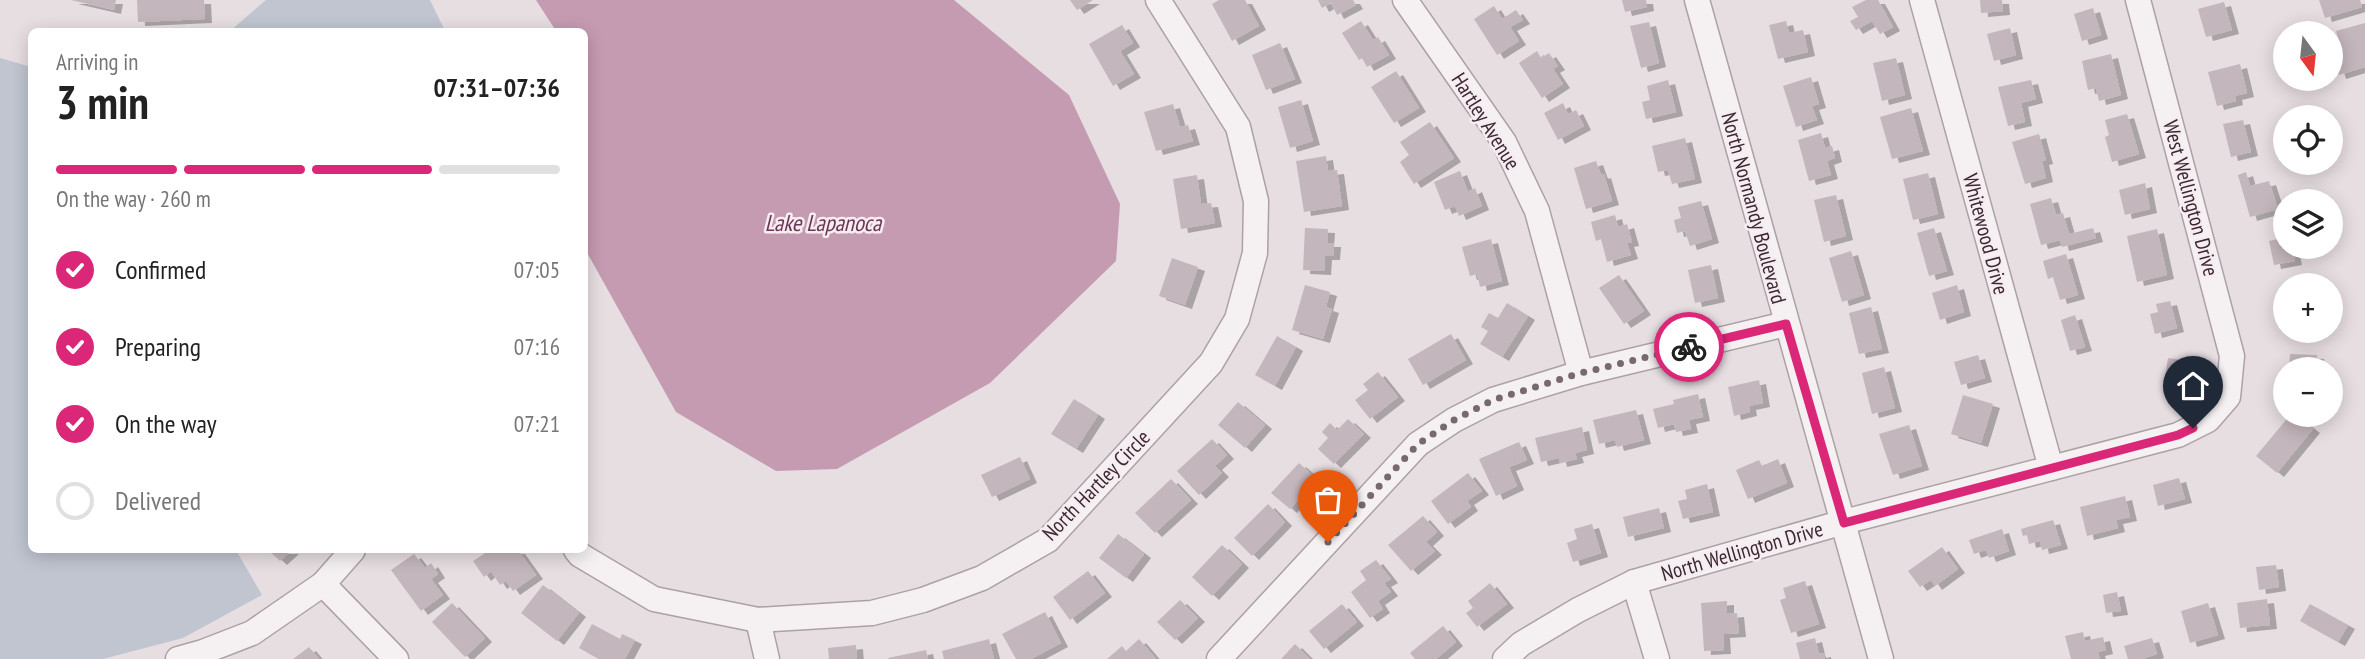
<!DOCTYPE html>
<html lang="en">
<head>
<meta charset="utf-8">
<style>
	body { margin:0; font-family:"PT Sans Narrow",sans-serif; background:#f2f2f2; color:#222; height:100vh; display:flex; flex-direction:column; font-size:26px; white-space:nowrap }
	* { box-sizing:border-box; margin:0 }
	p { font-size:23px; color:#767676 }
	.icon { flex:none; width:38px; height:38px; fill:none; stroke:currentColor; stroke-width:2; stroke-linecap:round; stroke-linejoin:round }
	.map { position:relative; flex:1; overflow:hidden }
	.details { position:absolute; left:28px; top:28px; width:560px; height:525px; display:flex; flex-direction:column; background:#fff; border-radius:10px; box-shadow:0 4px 18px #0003 }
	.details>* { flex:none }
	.needle { width:46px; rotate:165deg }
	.tools { position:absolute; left:2273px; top:21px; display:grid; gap:14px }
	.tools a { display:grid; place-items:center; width:70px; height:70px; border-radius:50%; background:#fff; box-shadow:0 4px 18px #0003; font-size:35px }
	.pin { position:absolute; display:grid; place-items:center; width:60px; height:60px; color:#fff; margin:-72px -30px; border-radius:50% 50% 50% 0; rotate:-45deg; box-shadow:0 0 7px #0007 }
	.pin .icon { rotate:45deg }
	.courier { position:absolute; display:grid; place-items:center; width:70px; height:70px; margin:-35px; border:5px solid #db2777; border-radius:50%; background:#fff; color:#222; box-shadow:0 2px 9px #0007 }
	.head em { font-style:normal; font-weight:600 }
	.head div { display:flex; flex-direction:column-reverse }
	.head { display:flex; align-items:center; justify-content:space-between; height:119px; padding:0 28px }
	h1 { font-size:46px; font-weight:600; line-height:52px }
	.bar { display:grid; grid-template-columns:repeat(4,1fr); gap:10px 7px; align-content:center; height:84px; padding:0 28px }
	.bar i { height:9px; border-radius:5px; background:#e0e0e0 }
	.bar .on { background:#db2777 }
	.bar p { grid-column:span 4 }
	ol { padding:0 28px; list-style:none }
	li { display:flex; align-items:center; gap:21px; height:77px }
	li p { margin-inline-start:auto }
	li .icon { padding:7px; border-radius:50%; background:#db2777; color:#fff; stroke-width:4 }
	li:last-child { color:#767676 }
	li i { width:38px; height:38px; border:4px solid #e0e0e0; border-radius:50% }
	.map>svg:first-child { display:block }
	.green { fill:#c0c5d0 }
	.water { fill:#c59bb2 }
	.building { fill:#c3b6bc; filter:url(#shadow) }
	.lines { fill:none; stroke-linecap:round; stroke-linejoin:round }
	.minor-casing { stroke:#ada0a6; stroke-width:27 }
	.minor { stroke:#f5f1f3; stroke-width:24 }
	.done { stroke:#78686f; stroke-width:7; stroke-dasharray:0 12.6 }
	.route { stroke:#db2777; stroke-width:9 }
	.labels { text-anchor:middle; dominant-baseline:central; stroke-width:5; stroke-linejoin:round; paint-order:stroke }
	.street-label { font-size:21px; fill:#3d2831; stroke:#f5edf1 }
	.water-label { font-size:23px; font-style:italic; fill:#6e3553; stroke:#f5edf1 }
</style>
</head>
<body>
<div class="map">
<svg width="2365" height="659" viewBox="0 0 2365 659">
	<defs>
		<filter id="shadow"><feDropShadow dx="7" dy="4" stdDeviation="0" flood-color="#0004"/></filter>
	</defs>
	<rect width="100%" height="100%" fill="#e7dee2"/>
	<g class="green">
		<polygon points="266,0 430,0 445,31 230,31"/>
		<polygon points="0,58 31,67 32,550 236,550 262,595 183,638 103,659 0,659"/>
	</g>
	<polygon class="water" points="536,0 954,0 1069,95 1120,204 1116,261 990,383 837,469 776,471 676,412 585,249 584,32 556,31"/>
	<g class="building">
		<polygon points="71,0 116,0 114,10"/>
		<polygon points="137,0 204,0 205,19 138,22"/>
		<polygon points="1070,0 1093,0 1077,10"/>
		<polygon points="1219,0 1245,0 1259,26 1232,41 1212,4"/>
		<polygon points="1318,0 1353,0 1356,5 1337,15 1331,3 1322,8"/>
		<polygon points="1622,0 1646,0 1647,7 1625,12"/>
		<polygon points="1866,0 1878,0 1893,27 1880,34 1872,21 1856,30 1850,21 1858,17 1852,7"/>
		<polygon points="1980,0 2002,0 2003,11 1981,13"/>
		<polygon points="2319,0 2360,0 2362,7 2325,18"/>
		<polygon points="2224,2 2232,30 2206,37 2198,9"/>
		<polygon points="1494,6 1502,19 1516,10 1523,20 1510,27 1519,41 1497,55 1474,19"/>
		<polygon points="2093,8 2101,35 2082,41 2074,14"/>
		<polygon points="1361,21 1373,40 1378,37 1389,55 1367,67 1362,58 1359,60 1342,33"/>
		<polygon points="1786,21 1789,33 1803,30 1808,52 1778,59 1769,25"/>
		<polygon points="1649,22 1659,63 1641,68 1630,26"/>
		<polygon points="2365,23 2365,67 2339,75 2331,48 2331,46 2339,43 2336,31"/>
		<polygon points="1122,25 1133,43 1120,51 1134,74 1113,86 1089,44"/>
		<polygon points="2010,28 2016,55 1994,61 1987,34"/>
		<polygon points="1280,43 1295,79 1266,90 1252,55"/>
		<polygon points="1537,51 1541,58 1549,53 1558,66 1553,69 1563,84 1542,98 1519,63"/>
		<polygon points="2111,54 2121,95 2099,101 2096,88 2088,90 2082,61"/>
		<polygon points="1896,58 1905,95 1882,101 1873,63"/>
		<polygon points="2240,64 2247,93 2235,96 2236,101 2217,106 2208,72"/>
		<polygon points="1396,71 1419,108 1394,123 1371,87"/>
		<polygon points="1811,77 1819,104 1812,106 1817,120 1796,127 1783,86"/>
		<polygon points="1668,80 1676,112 1646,119 1642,102 1650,100 1647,86"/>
		<polygon points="2031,80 2036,99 2021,103 2025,122 2008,126 1998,87"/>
		<polygon points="1301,100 1313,141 1290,148 1278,107"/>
		<polygon points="1563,103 1568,114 1576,110 1584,126 1558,140 1544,113"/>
		<polygon points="1173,104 1180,127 1188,125 1193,141 1156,151 1144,112"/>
		<polygon points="1911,108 1923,151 1892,159 1880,117"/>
		<polygon points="2127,114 2139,154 2112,162 2105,137 2109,135 2105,120"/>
		<polygon points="2243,120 2251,152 2231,157 2223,124"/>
		<polygon points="1430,122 1454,158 1414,184 1400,162 1409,155 1400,142"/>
		<polygon points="1821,133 1825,148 1832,146 1835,158 1827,161 1831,175 1809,181 1798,140"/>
		<polygon points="2039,134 2046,160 2042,161 2046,178 2025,184 2012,142"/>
		<polygon points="1685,138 1695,179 1672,184 1668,170 1658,172 1652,146"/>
		<polygon points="1326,156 1328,171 1337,170 1342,206 1304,212 1296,161"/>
		<polygon points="1596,161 1601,175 1604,174 1612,201 1586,209 1574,168"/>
		<polygon points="1460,171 1468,192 1475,188 1482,206 1459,216 1455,206 1445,210 1434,182"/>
		<polygon points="2246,172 2250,186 2269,181 2278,209 2250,217 2238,175"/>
		<polygon points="1928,173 1938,214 1913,220 1903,179"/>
		<polygon points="1197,175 1201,204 1211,203 1215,223 1181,229 1173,179"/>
		<polygon points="2145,183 2150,209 2125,215 2119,190"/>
		<polygon points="1836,195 1846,236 1824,242 1814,200"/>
		<polygon points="2051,198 2056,215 2063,213 2069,234 2093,228 2096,238 2062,247 2060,240 2041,245 2030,204"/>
		<polygon points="1701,201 1712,239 1690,246 1685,231 1677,233 1674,220 1681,218 1678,207"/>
		<polygon points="1615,215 1618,227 1627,224 1632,242 1627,243 1631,255 1607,262 1601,239 1596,241 1591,222"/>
		<polygon points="1305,228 1328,229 1327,243 1334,243 1333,256 1325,256 1324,271 1303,270"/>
		<polygon points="1934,228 1947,271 1929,276 1917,233"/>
		<polygon points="2157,229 2167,275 2137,282 2127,236"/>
		<polygon points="2286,237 2286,247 2292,247 2295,261 2274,265 2269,241"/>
		<polygon points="1491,239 1502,281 1480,287 1477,274 1470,276 1462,247"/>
		<polygon points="1851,251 1864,295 1842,302 1829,258"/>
		<polygon points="2066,254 2078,295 2060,300 2053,277 2048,279 2043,261"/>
		<polygon points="1172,258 1198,267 1185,305 1159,296"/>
		<polygon points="1711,265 1718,298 1695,303 1688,270"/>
		<polygon points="1619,275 1644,311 1624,324 1599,288"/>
		<polygon points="1305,285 1330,292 1326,307 1332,309 1323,339 1292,330"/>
		<polygon points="1957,285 1964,312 1940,320 1932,293"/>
		<polygon points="2286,292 2286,319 2285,319 2278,293"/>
		<polygon points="2170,301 2177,328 2155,334 2150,314 2158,312 2156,304"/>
		<polygon points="1507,303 1528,316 1502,357 1480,344 1488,331 1481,327 1489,313 1498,318"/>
		<polygon points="1871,307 1882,349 1859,354 1849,313"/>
		<polygon points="2075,315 2085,347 2070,351 2061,320"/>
		<polygon points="1451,334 1466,360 1423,385 1408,359"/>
		<polygon points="1277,336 1296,347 1275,386 1255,375"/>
		<polygon points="2290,354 2317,355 2316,369 2289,369"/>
		<polygon points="1978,355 1985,378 1961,385 1954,362"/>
		<polygon points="2168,358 2190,361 2184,395 2163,391"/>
		<polygon points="1884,367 1895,408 1872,414 1862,373"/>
		<polygon points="1378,372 1398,397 1370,419 1355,400 1368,390 1363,384"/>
		<polygon points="1759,380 1763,403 1749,406 1750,412 1734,416 1728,387"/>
		<polygon points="1698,394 1703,417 1689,420 1691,429 1676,432 1674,424 1658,428 1653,409 1674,404 1673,400"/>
		<polygon points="1963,395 1993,404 1981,443 1951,434"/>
		<polygon points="1074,399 1098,415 1076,449 1051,434"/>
		<polygon points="1238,402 1265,425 1245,448 1218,425"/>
		<polygon points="1636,410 1644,440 1617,447 1615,440 1599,444 1593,420"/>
		<polygon points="2290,415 2295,415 2313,429 2277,473 2256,456"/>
		<polygon points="1348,419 1364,434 1334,464 1318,449 1328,438 1322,432 1330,423 1337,430"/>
		<polygon points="1909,425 1922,466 1893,475 1879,434"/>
		<polygon points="1582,427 1587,450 1575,453 1577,459 1560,463 1559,458 1541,462 1535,438"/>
		<polygon points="1212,439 1227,455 1215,466 1222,473 1199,495 1177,471"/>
		<polygon points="1519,442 1527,460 1509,467 1517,486 1496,496 1479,459"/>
		<polygon points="1020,457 1030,479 992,497 981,475"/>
		<polygon points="1778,459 1787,483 1748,499 1736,470 1759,460 1762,466"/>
		<polygon points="1299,463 1317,479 1290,509 1271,493"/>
		<polygon points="1468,473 1482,491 1467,501 1471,507 1448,524 1431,501"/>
		<polygon points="2179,478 2185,499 2158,506 2153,485"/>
		<polygon points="1171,479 1191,500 1155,533 1135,513"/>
		<polygon points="1707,484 1713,512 1683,519 1678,501 1687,499 1685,490"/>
		<polygon points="2125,496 2130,517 2116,520 2118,528 2087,536 2080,507"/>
		<polygon points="1268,504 1285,522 1252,556 1234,538"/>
		<polygon points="1659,508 1664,528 1628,537 1623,517"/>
		<polygon points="1423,516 1437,532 1426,542 1435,551 1411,571 1388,545"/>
		<polygon points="2053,520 2061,545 2042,550 2040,541 2029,544 2027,535 2023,536 2021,529"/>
		<polygon points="1592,524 1601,553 1573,562 1567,543 1577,539 1574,529"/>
		<polygon points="2002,529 2009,551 1989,558 1986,550 1974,554 1969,540"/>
		<polygon points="1118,534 1144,554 1126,578 1099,558"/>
		<polygon points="1222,545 1242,564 1212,596 1192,577"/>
		<polygon points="1942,547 1958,569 1935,586 1931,580 1920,587 1908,571"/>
		<polygon points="268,550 292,550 280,561"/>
		<polygon points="490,550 518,550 536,575 513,591 506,581 500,585 491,571 484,577 473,561"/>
		<polygon points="414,554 425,568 431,563 438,574 431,579 443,595 421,611 391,570"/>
		<polygon points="1376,560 1391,579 1384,583 1391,592 1378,601 1383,609 1370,618 1351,592 1366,580 1360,571"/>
		<polygon points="2276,565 2279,587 2259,590 2256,567"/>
		<polygon points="1088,571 1105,593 1070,620 1053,597"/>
		<polygon points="1805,581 1819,624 1791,633 1780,600 1786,598 1783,588"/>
		<polygon points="1490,583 1507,604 1477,627 1466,613 1473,608 1468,601"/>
		<polygon points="543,585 579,613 557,641 521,613"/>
		<polygon points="2117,592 2121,611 2106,613 2103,595"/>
		<polygon points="2267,599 2270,625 2240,628 2237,603"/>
		<polygon points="1180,600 1198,618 1175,640 1157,622"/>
		<polygon points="1727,601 1727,614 1737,613 1739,633 1723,634 1724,650 1704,651 1701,603"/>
		<polygon points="452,603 485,638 465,657 432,622"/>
		<polygon points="2208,603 2218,635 2190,643 2181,611"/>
		<polygon points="1342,604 1357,622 1324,649 1309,631"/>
		<polygon points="2310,604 2348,625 2338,642 2300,621"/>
		<polygon points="1045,612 1061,643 1031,659 1016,659 1002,634"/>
		<polygon points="592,624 620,639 622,634 635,640 625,659 599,659 579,648"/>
		<polygon points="1443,626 1456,642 1436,659 1415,659 1410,653"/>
		<polygon points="2083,632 2085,641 2103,637 2106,650 2098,652 2100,659 2071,659 2065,636"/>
		<polygon points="1815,638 1819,654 1824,653 1825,659 1800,659 1796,643"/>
		<polygon points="2152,638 2157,654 2142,659 2128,659 2124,646"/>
		<polygon points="989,639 994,659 944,659 942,651"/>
		<polygon points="1139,639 1156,659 1107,659 1122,646 1126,651"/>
		<polygon points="1295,644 1310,659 1281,659"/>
		<polygon points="856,645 857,659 829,659 828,648"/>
		<polygon points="309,647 319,659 293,659"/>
		<polygon points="926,650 928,659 888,659 888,658"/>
	</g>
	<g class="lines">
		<g class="minor-casing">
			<g id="minor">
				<polyline points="1405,0 1504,142 1537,211 1581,373"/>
				<polyline points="1697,0 1881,659"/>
				<polyline points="1922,0 2051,468"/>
				<polyline points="576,550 580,555 654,599 758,620 872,613 923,600 982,578 1048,540 1211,363 1237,319 1255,253 1256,201 1238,127 1158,0"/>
				<polyline points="1634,582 1657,659"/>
				<polyline points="323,584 396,659"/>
				<polyline points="758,620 767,659"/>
				<polyline points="178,659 203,652 252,633 323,584 353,550"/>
				<polyline points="1219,659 1418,444 1454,420 1493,400 1581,373 1786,324"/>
				<polyline points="1505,659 1521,644 1578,610 1634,582 1844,522 2178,435 2208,420 2228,397 2232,356 2138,0"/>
			</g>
		</g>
		<use href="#minor" class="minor"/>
	</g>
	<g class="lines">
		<polyline class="done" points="1328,542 1418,444 1454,420 1493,400 1581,373 1689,347"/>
		<polyline class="route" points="1689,347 1786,324 1844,523 2178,435 2193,428"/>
	</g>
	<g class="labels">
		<g class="street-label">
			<text transform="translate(1486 121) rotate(58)">Hartley Avenue</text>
			<text transform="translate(2191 198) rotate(75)">West Wellington Drive</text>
			<text transform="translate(1754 208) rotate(75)">North Normandy Boulevard</text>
			<text transform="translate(1986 234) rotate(75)">Whitewood Drive</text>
			<text transform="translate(1096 485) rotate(-46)">North Hartley Circle</text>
			<text transform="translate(1742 551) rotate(-16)">North Wellington Drive</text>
		</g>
		<g class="water-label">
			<text x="823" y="222">Lake Lapanoca</text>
		</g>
	</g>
</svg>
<div class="tools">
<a><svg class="needle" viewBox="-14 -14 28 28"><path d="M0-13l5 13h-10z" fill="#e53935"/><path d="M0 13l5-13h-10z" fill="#767676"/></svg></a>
<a><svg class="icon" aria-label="locate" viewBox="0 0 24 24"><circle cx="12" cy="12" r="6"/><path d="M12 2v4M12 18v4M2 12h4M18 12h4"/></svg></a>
<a><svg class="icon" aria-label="layers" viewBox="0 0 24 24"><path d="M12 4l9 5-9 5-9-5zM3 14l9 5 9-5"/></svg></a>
<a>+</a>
<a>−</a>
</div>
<div class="pin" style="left:1328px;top:542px;background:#ea580c"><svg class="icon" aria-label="bag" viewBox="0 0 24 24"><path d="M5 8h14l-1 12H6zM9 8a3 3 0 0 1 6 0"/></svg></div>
<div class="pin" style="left:2193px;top:428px;background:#1f2937"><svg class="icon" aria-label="home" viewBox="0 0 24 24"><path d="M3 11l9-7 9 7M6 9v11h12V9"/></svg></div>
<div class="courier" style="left:1689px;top:347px"><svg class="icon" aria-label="bike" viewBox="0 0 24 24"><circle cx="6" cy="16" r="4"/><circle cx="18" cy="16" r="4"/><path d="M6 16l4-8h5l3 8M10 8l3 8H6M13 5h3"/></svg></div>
<section class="details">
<div class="head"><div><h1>3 min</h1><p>Arriving in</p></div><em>07:31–07:36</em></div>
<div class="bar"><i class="on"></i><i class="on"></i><i class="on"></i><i></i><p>On the way · 260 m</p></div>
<ol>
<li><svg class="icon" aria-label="check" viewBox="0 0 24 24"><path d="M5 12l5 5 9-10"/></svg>Confirmed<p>07:05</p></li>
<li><svg class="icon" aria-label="check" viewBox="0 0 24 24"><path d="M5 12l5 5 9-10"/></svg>Preparing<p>07:16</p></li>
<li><svg class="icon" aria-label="check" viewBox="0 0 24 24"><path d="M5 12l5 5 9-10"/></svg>On the way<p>07:21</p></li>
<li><i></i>Delivered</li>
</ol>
</section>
</div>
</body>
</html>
